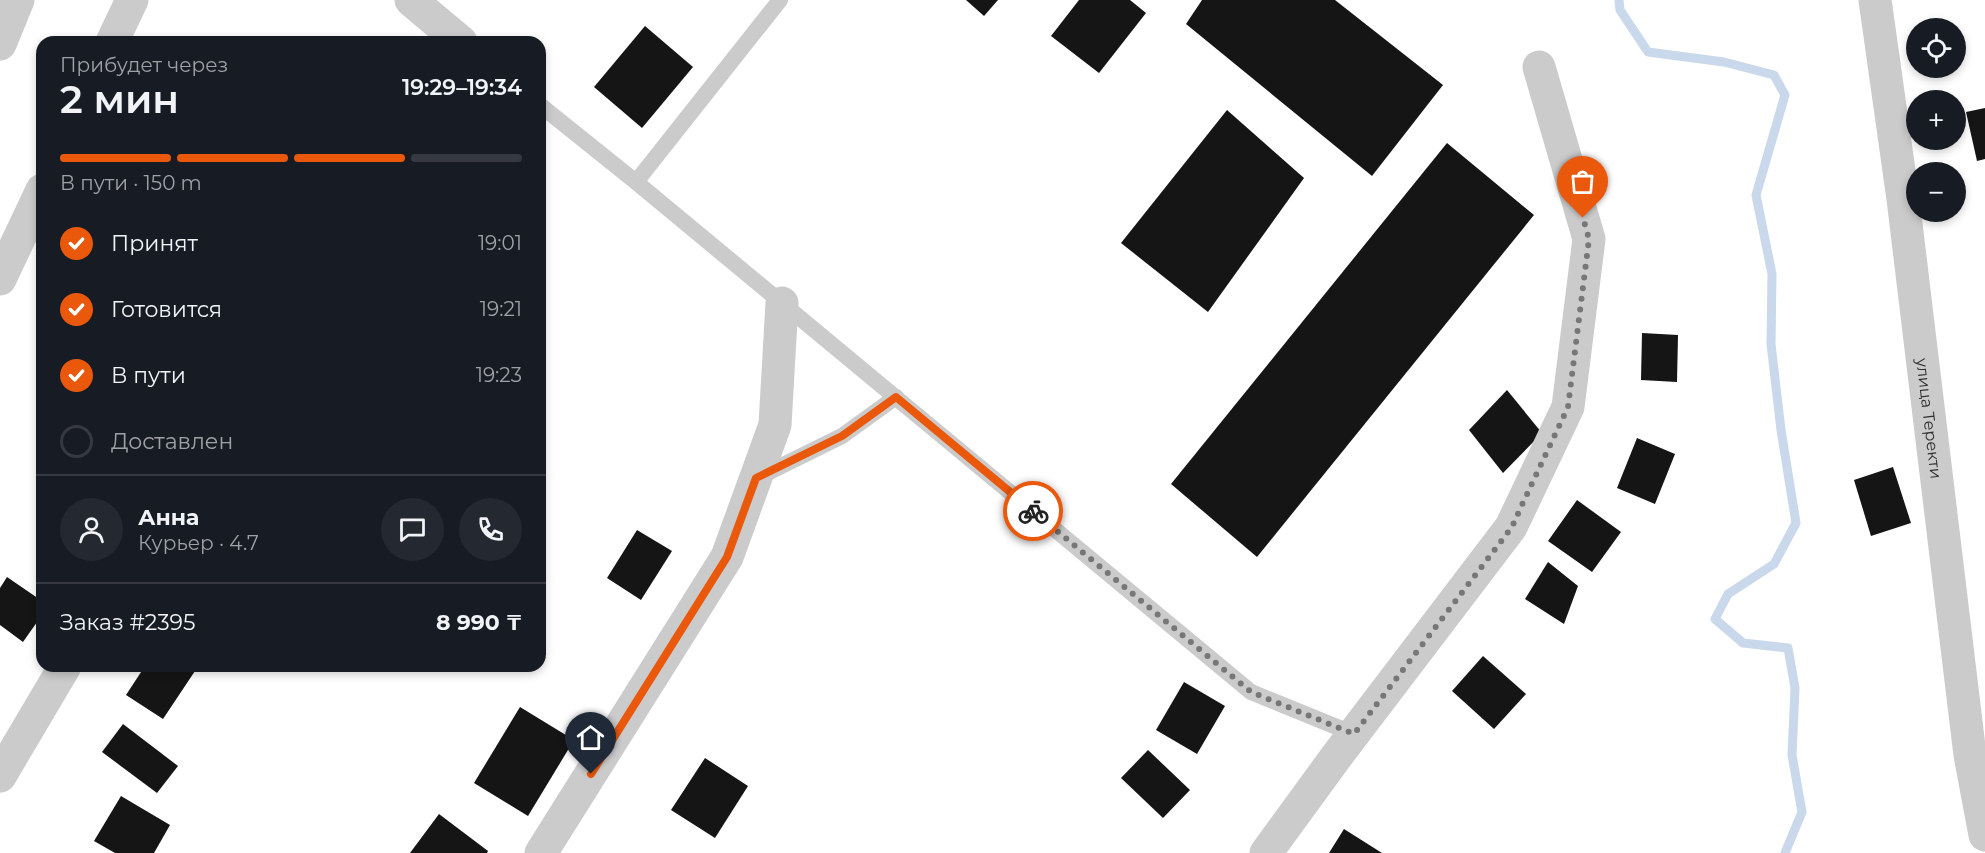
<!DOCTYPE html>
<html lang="ru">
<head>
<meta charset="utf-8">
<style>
	body { margin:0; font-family:Montserrat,sans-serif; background:#242831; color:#f1f3f6; height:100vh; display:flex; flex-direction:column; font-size:22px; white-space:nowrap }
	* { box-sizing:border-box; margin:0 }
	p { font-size:20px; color:#9ea1a6 }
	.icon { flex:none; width:33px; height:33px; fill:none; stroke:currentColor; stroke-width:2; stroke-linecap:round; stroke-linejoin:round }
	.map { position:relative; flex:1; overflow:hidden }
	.drawer { position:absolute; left:36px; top:36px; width:510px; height:636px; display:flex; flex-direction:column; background:#171b24; border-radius:18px; box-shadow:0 3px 9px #0003 }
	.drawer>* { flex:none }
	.fabs { position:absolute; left:1906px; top:18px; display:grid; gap:12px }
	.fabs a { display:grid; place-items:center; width:60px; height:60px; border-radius:50%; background:#171b24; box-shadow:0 3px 9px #0003; font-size:30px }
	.pin { position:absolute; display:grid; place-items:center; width:51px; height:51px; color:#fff; margin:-62px -26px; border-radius:50% 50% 50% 0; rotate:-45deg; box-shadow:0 0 6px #0007 }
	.pin .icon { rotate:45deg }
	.courier { position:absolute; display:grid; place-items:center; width:60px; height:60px; margin:-30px; border:4px solid #ea580c; border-radius:50%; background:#fff; color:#222; box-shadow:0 2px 8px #0007 }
	.overview em { font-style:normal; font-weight:600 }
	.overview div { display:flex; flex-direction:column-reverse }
	.overview { display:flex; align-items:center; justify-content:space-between; height:102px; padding:0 24px }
	h1 { font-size:39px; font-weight:600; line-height:45px }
	.bar { display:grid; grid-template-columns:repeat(4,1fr); gap:9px 6px; align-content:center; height:72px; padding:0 24px }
	.bar i { height:8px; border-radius:4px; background:#363941 }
	.bar .current { background:#ea580c }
	.bar p { grid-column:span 4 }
	.line { display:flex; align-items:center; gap:15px; padding:0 24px; border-top:2px solid #363941 }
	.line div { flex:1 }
	.round { display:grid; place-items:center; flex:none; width:63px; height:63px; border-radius:32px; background:#242831 }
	ol { padding:0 24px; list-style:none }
	li { display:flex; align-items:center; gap:18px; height:66px }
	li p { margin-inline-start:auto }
	li .icon { padding:6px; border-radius:50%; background:#ea580c; color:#fff; stroke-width:4 }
	li:last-child { color:#9ea1a6 }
	li i { width:33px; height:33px; border:3px solid #363941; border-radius:50% }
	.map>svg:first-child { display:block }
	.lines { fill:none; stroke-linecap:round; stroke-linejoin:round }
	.stream { stroke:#c9d8ea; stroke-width:9 }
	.building { fill:#151515 }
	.lane { stroke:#cbcbcb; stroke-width:16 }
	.street { stroke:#cbcbcb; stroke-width:33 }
	.done { stroke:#777; stroke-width:6; stroke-dasharray:0 10.8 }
	.route { stroke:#ea580c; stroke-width:8 }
	.labels { text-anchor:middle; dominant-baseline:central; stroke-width:6; stroke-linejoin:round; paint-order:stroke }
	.street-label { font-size:16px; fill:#2e2e2e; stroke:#fff }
</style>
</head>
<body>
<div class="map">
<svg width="1985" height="853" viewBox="0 0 1985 853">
	<rect width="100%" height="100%" fill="#fff"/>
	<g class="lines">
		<polyline class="stream" points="1619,0 1620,10 1648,52 1724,62 1774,75 1785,95 1756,195 1772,274 1771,344 1781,430 1796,523 1774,564 1728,594 1715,619 1743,643 1788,648 1795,688 1792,755 1802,812 1785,853"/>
	</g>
	<g class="building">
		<polygon points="966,0 998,0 984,16"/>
		<polygon points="1079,0 1130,0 1146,13 1099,73 1051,36"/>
		<polygon points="1202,0 1335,0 1443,85 1372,176 1186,24"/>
		<polygon points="645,26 693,67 642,128 594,87"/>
		<polygon points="1985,108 1985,159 1977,161 1966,112"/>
		<polygon points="1227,110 1304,178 1208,312 1121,243"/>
		<polygon points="1447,143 1534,215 1257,557 1171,484"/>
		<polygon points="1642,333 1678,335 1677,382 1641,380"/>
		<polygon points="1507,390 1542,433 1503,473 1469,430"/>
		<polygon points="1637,438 1675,454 1655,504 1617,488"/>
		<polygon points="1893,467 1911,523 1871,536 1854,480"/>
		<polygon points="1577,500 1621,532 1592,572 1548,541"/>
		<polygon points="637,530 672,551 641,600 607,578"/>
		<polygon points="1548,562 1578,586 1564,624 1525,599"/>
		<polygon points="7,577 42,601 42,615 23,642 0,625 0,588"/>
		<polygon points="1483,656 1526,694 1494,729 1452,691"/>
		<polygon points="145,666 187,666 195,671 163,719 126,695"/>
		<polygon points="1184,682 1225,706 1197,754 1156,730"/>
		<polygon points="520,707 574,740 528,816 474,783"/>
		<polygon points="123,724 178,766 157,793 102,752"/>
		<polygon points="1148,750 1190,790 1163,818 1121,778"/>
		<polygon points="705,758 748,786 715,838 671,810"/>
		<polygon points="121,796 170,825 154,853 115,853 94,841"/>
		<polygon points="439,814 488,851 487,853 410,853"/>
		<polygon points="1344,829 1382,853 1329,853"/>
	</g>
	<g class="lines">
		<g class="lane">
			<polyline points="540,105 636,182 1251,692 1354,734"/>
			<polyline points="636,182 780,0"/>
			<polyline points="757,478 842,436 896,397"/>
		</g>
		<g class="street">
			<polyline points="411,0 461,42"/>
			<path id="s1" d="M1875,0L1903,199L1970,755L1985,835"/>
			<polyline points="112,42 132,0"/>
			<polyline points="0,44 18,0"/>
			<polyline points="0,279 42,190"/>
			<polyline points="0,776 65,666"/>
			<polyline points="541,853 727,557 775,425 782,303"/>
			<polyline points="1266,853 1336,757 1511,527 1568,407 1589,239 1539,67"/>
		</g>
	</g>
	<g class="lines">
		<polyline class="done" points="1033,511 1251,692 1354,734 1512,527 1521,507 1568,407 1589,239 1583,218"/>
		<polyline class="route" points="591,774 727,557 756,478 842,436 896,397 1033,511"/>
	</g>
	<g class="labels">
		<g class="street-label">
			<text stroke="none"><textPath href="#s1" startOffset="422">улица Теректи</textPath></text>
		</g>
	</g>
</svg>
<div class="fabs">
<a><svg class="icon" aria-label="locate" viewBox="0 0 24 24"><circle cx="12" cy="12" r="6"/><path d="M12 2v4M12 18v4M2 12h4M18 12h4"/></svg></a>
<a>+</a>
<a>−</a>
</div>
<div class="pin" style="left:1583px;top:218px;background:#ea580c"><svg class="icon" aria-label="bag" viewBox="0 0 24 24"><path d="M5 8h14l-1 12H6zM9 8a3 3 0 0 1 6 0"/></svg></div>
<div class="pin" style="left:591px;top:774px;background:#1f2937"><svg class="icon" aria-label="home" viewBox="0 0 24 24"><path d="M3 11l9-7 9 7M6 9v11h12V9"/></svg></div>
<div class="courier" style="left:1033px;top:511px"><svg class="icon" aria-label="bike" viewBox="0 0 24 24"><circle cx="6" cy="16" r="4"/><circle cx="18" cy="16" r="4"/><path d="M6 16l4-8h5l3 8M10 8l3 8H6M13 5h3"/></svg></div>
<section class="drawer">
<div class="overview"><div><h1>2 мин</h1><p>Прибудет через</p></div><em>19:29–19:34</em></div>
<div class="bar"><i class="current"></i><i class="current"></i><i class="current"></i><i></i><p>В пути · 150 m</p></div>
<ol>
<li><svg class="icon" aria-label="check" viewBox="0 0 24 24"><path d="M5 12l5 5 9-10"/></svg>Принят<p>19:01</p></li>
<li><svg class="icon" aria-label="check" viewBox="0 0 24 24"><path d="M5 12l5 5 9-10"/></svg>Готовится<p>19:21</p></li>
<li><svg class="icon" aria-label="check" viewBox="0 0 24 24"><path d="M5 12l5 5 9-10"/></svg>В пути<p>19:23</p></li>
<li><i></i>Доставлен</li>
</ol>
<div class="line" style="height:108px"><a class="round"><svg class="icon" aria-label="person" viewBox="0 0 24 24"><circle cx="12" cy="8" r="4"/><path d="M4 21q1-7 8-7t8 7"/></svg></a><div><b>Анна</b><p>Курьер · 4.7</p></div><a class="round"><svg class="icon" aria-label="chat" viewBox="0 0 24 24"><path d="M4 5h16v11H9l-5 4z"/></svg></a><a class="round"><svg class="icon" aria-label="phone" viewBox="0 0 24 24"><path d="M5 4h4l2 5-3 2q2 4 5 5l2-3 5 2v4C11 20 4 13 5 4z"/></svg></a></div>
<div class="line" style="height:78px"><div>Заказ #2395</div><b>8 990 ₸</b></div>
</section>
</div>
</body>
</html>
